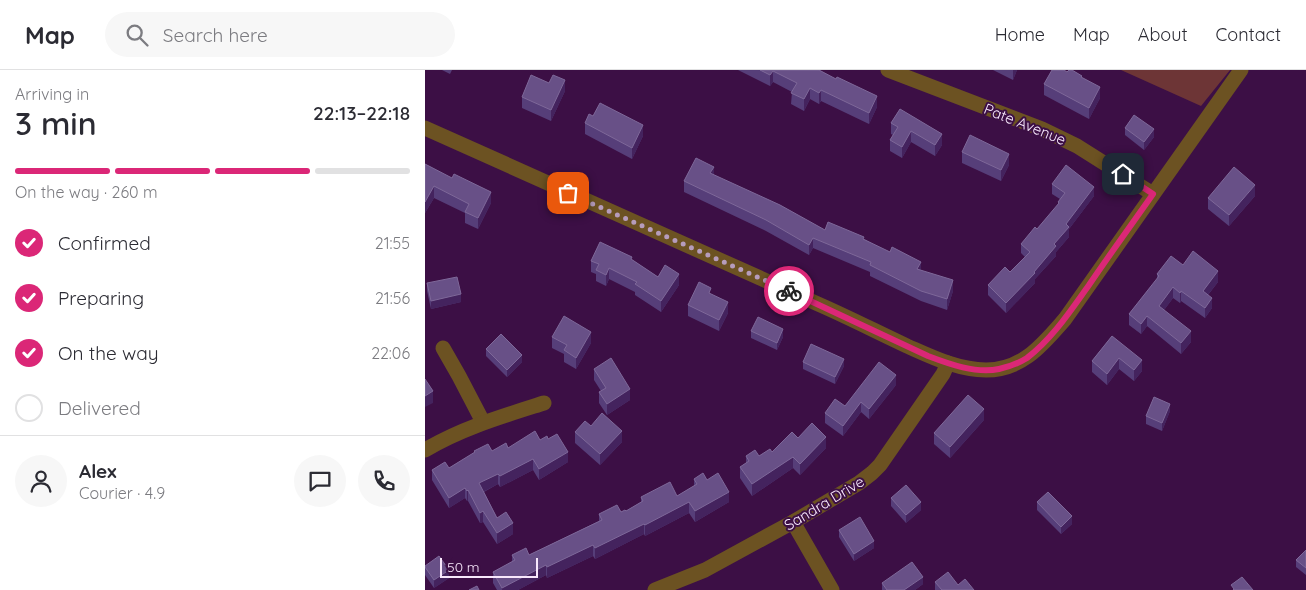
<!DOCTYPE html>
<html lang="en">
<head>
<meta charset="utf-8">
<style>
	body { margin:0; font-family:Quicksand,sans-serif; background:#f7f7f7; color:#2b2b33; height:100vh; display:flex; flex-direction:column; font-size:19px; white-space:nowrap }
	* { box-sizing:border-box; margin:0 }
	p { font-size:16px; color:#7c7c81 }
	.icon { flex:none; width:28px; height:28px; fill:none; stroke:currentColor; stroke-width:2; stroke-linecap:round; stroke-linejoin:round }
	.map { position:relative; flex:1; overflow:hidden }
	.panel { display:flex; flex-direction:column; background:#fff; width:425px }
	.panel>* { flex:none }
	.scale { position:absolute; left:15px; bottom:12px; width:98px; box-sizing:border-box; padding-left:5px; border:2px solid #f8e8fc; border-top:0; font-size:14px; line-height:18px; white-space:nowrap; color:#f8e8fc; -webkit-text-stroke:4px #3c0f45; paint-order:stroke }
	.pin { position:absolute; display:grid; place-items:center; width:42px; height:42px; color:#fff; margin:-21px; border-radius:10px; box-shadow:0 2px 8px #0006 }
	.courier { position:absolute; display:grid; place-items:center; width:50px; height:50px; margin:-25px; border:4px solid #db2777; border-radius:50%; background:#fff; color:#222; box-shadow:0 1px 6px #0007 }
	.headline em { font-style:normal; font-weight:600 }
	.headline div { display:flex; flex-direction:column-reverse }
	.headline { display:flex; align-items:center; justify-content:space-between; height:85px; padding:0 15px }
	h1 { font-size:32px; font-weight:600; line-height:38px }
	.bar { display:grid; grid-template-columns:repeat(4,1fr); gap:8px 5px; align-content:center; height:60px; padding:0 15px }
	.bar i { height:6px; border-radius:4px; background:#e1e1e2 }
	.bar .selected { background:#db2777 }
	.bar p { grid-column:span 4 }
	.line { display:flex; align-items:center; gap:12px; padding:0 15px; border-top:1px solid #e1e1e2 }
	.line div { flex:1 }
	.round { display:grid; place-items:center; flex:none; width:52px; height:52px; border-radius:26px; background:#f7f7f7 }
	ol { padding:0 15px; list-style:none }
	li { display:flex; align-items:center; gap:15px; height:55px }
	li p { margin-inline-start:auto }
	li .icon { padding:5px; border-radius:50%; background:#db2777; color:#fff; stroke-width:4 }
	li:last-child { color:#7c7c81 }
	li i { width:28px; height:28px; border:2px solid #e1e1e2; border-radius:50% }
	header { display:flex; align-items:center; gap:30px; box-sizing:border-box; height:70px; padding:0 25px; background:#fff; border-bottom:1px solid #e1e1e2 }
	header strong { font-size:24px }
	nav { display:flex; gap:28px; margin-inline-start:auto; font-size:18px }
	.search { width:350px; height:45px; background:#f7f7f7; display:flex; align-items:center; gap:12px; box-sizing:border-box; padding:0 18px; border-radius:28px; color:#7c7c81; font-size:19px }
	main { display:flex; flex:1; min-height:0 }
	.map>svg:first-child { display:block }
	.green { fill:#6d3536 }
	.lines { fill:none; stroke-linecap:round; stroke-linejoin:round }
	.minor { stroke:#6c5222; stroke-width:15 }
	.wall { fill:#563e79 }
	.shaded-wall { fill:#44235e }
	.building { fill:#685087; stroke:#7e6899 }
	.done { stroke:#b69cbc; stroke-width:5; stroke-dasharray:0 9 }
	.route { stroke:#db2777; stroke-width:6 }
	.labels { text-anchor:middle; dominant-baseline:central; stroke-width:4; stroke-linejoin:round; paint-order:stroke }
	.street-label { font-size:15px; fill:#f8e8fc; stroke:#3c0f45 }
</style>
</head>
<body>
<header>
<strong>Map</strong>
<div class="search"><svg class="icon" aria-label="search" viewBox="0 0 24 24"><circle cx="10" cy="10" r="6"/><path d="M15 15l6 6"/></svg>Search here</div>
<nav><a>Home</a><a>Map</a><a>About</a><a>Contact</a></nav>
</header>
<main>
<section class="panel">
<div class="headline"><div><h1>3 min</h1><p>Arriving in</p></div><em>22:13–22:18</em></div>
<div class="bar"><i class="selected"></i><i class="selected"></i><i class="selected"></i><i></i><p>On the way · 260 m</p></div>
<ol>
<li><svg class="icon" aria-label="check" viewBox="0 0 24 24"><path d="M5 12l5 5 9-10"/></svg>Confirmed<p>21:55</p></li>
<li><svg class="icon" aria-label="check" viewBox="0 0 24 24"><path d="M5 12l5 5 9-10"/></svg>Preparing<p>21:56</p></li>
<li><svg class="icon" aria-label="check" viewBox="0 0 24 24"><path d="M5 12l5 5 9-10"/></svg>On the way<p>22:06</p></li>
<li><i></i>Delivered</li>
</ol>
<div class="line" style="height:90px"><a class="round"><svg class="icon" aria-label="person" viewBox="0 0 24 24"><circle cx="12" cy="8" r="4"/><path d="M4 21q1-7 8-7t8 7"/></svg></a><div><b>Alex</b><p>Courier · 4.9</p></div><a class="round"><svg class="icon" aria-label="chat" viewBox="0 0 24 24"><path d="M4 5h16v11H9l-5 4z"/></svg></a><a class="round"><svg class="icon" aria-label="phone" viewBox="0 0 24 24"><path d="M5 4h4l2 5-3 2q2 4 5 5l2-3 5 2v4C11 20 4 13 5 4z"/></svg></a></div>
</section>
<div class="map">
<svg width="881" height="520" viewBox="0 0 881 520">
	<rect width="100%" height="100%" fill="#3c0f45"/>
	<polygon class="green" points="696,0 805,0 776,36"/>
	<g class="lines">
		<g class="minor">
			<polyline points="463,0 617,59 652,76 728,124"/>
			<path d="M0,58C131,117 262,175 393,234C423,247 452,262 482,276C507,287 533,300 561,300C598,300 618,274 640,249L816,0"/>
			<polyline points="18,278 34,306 58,352"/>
			<path d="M0,380C37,358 78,346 119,333"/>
			<polyline points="368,452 407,520"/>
			<polyline points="230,520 280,500 368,452 434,413 447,403 455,395 518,304 523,293"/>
		</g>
	</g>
	<g class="wall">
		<polygon points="17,0 27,0 25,4"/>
		<polygon points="313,0 394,0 452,37 444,54 396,31 394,34 385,29 379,41 366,34 367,22 348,12 345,16"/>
		<polygon points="568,0 592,0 588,10"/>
		<polygon points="642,2 657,8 675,28 664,49 619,25 619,14"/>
		<polygon points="140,21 126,51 97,38 97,27"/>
		<polygon points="475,39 517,75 510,86 486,72 477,88 465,81 465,70 468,65 466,64 466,53"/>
		<polygon points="160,53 218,66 207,89 160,64"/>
		<polygon points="700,58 729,67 719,80 700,65"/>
		<polygon points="537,82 584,95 576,111 537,93"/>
		<polygon points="0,94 66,133 53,159 40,153 40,143 9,128 0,143"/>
		<polygon points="289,105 400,160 439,169 496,200 528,221 522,240 496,231 445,206 445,202 388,178 384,185 341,161 259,122 259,111"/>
		<polygon points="627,114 669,126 644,159 644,167 631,182 631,186 610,209 610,213 581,243 563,225 563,215 585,202 600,187 596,183 596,174 612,159 633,135 633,132 635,129 627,124"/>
		<polygon points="830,126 804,156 783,139 783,128"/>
		<polygon points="207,190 233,207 254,215 236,242 210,225 210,222 184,209 181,216 171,211 171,204 166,202 166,191"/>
		<polygon points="758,195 793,212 783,225 787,238 780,248 756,231 755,233 748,228 739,240 766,272 756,284 722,256 716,264 704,255 704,244 732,209 732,204"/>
		<polygon points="2,213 36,232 6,239 2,221"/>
		<polygon points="286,224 303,243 294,261 263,246 263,235"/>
		<polygon points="326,261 358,267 352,280 326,268"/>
		<polygon points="687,266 717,301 709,311 694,299 682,315 667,302 667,291"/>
		<polygon points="127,267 166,273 151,299 139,292 139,284 127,278"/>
		<polygon points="61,279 97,292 82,307 61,286"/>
		<polygon points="378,292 419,296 410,314 378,299"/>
		<polygon points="169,299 205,330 182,345 174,333 174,322 176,321 169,310"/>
		<polygon points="471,315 444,349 436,342 418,366 400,353 400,343"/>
		<polygon points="745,341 737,361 721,354 721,346"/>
		<polygon points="559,350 525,388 509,374 509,363"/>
		<polygon points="166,356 197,372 175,395 150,373 150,362"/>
		<polygon points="373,368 401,378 375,405 368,398 327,426 315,408 315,397 321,393 321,386 334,386 347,382"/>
		<polygon points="123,369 143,392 114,410 108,400 75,417 73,414 59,422 72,448 88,464 72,474 58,452 55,453 43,431 42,431 40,428 24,438 7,410 7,400 24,398 49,383 49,381 67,381"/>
		<polygon points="269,409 282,410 304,432 270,452 264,443 220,466 219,464 170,489 168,486 122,508 121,505 93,520 72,520 68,513 68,502 87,492 87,485 104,485 174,451 174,444 201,441 216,432 216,427 252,426 269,416"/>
		<polygon points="466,428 496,440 481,453 466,436"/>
		<polygon points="612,432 647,454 636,464 612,440"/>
		<polygon points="414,460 449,478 429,491 414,467"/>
		<polygon points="881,480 881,505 871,497 871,490"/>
		<polygon points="0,496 24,508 9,518 0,505"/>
		<polygon points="510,512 533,515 549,520 510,520"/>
		<polygon points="457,513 498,514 490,520 457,520"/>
	</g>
	<g class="shaded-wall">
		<polygon points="588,0 592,0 588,10"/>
		<polygon points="348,1 348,12 345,16 345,5"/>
		<polygon points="140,10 140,21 126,51 126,40"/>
		<polygon points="675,17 675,28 664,49 664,38"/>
		<polygon points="385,18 385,29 379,41 379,29"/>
		<polygon points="396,20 396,31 394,34 394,23"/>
		<polygon points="452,26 452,37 444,54 444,43"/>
		<polygon points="218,55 218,66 207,89 207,78"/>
		<polygon points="729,59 729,67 719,80 719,72"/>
		<polygon points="486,61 486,72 477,88 477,77"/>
		<polygon points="517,64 517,75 510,86 510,75"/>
		<polygon points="584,84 584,95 576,111 576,100"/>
		<polygon points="289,97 289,108 285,103"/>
		<polygon points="830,115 830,126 804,156 804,145"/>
		<polygon points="9,116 9,128 0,143 0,132"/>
		<polygon points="669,117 669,126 644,159 644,167 631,182 631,186 610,209 610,213 581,243 581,233 629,174 641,154"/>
		<polygon points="66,122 66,133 53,159 53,148"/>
		<polygon points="388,168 388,178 384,185 384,175"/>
		<polygon points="496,192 496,202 492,199"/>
		<polygon points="184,198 184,209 181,216 181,205"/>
		<polygon points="793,201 793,212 778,231 778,221"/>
		<polygon points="254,204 254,215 236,242 236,231"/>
		<polygon points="528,210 528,221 522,240 522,229"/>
		<polygon points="748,217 748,228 734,247 734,236"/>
		<polygon points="756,221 756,231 755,233 755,223"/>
		<polygon points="36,224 36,232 6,239 6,231"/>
		<polygon points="787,228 787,238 780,248 780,238"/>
		<polygon points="303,232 303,243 294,261 294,250"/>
		<polygon points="722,246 722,256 716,264 716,254"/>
		<polygon points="358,259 358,267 352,280 352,273"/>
		<polygon points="766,261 766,272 756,284 756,273"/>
		<polygon points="166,262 166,273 151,299 151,288"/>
		<polygon points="97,285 97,292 82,307 82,300"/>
		<polygon points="694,288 694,299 682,315 682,304"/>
		<polygon points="419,289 419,296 410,314 410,307"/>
		<polygon points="717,290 717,301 709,311 709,300"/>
		<polygon points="471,305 471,315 444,349 444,339"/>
		<polygon points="205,319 205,330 182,345 182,334"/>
		<polygon points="8,321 8,333 0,337 0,326"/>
		<polygon points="436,332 436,342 418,366 418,356"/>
		<polygon points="745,334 745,341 737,361 737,353"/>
		<polygon points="559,339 559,350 525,388 525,377"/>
		<polygon points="197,361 197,372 175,395 175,384"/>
		<polygon points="401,367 401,378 375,405 375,394"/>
		<polygon points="143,382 143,392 114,410 114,399"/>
		<polygon points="368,387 368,398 327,426 327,414"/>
		<polygon points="108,389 108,400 75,417 75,406"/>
		<polygon points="73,404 73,414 54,424 54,413"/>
		<polygon points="40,418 40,428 24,438 24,428"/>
		<polygon points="43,420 43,431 42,431 42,421"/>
		<polygon points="304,422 304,432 270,452 270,441"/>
		<polygon points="264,432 264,443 220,466 220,455"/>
		<polygon points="496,432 496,440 481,453 481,445"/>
		<polygon points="58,441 58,452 55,453 55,443"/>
		<polygon points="647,446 647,454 636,464 636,457"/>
		<polygon points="88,453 88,464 72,474 72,463"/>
		<polygon points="219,454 219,464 170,489 170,478"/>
		<polygon points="449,471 449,478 429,491 429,484"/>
		<polygon points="168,475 168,486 122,508 122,497"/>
		<polygon points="121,495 121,505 93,520 77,520 77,518"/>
		<polygon points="24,500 24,508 9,518 9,510"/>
		<polygon points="498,507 498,514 490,520 479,520"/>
	</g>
	<g class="building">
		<polygon points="335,0 394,0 411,9 412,7 452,26 444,43 396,20 394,23 385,18 379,29 366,23 372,13 348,1 345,5"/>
		<polygon points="627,0 639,0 642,2 644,0 647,0 657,6 656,7 675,17 664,38 619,14"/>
		<polygon points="106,5 124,13 128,5 140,10 126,40 97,27"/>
		<polygon points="175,33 218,55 207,78 160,53 164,44 168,46"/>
		<polygon points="475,39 517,64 510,75 486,61 477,77 465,70 473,57 466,53"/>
		<polygon points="709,45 729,59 719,72 700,58"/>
		<polygon points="545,65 584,84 576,100 537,82"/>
		<polygon points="271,88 289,97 285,103 355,135 400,160 403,152 439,167 438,169 465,182 467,177 496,192 492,199 528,210 522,229 496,221 445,195 446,192 388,168 384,175 341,150 259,111"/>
		<polygon points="0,94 27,108 29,104 66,122 53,148 40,142 44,134 9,116 0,132"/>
		<polygon points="641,95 669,117 641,154 644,157 629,174 631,176 609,202 610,203 581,233 563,215 580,197 585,202 605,182 596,174 610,157 612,159 634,133 633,132 640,123 627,114"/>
		<polygon points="809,97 830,115 804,145 783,128"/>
		<polygon points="175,172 207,187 206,189 233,207 240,195 254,204 236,231 210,214 212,212 184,198 181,205 171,200 174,194 166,191"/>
		<polygon points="768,181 793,201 778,221 787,228 780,238 756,221 755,223 748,217 734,236 766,261 756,273 722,246 716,254 704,244 734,206 732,204 746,186 758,195"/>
		<polygon points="32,207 36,224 6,231 2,213"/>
		<polygon points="274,212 286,218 284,223 303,232 294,250 263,235"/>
		<polygon points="139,246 166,262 151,288 139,280 142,275 127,267"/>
		<polygon points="333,247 358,259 352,273 326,261"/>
		<polygon points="76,264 97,285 82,300 61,279"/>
		<polygon points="687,266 717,290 709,300 694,288 682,304 667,291"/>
		<polygon points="386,274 419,289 410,307 378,292"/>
		<polygon points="186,288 205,319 182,334 174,322 181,318 169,299"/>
		<polygon points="454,292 471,305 444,339 436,332 418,356 400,343 410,329 420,336"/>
		<polygon points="0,309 8,321 0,326"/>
		<polygon points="543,325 559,339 525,377 509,363"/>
		<polygon points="729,327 745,334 737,353 721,346"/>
		<polygon points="177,343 197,361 175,384 150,362 160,351 166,356"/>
		<polygon points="387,353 401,367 375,394 368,387 327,414 315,397 324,391 321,386 330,380 334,386 345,379 347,382 367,362 373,368"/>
		<polygon points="110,361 115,370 122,366 123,369 132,364 143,382 114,399 108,389 75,406 73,404 54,413 72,448 81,442 88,453 72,463 58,441 55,443 43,420 42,421 40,418 24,428 7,400 20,392 24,398 50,382 49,381 63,374 67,381 81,373 83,378"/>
		<polygon points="278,403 282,410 293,403 304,422 270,441 264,432 220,455 219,454 170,478 168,475 122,497 121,495 77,518 68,502 90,490 87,485 101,478 104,485 177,450 174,444 192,435 196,442 200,440 201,441 218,431 216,427 245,412 252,426 272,414 269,409"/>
		<polygon points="481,415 496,432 481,445 466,428"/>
		<polygon points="623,422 647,446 636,457 612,432"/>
		<polygon points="435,447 449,471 429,484 414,460"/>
		<polygon points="881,480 881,498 871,490"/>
		<polygon points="14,486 24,500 9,510 0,497 0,496"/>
		<polygon points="487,492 498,507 479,520 462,520 457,513"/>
		<polygon points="523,502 533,515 540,509 549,520 517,520 510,512"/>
		<polygon points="817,507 828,520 808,520 809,519 806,515"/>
		<polygon points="52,516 54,520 44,520"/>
	</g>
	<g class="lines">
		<polyline class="done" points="143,123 364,221"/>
		<path class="route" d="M364,221L503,286C524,294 551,304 574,299C583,297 594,293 602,288C628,268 646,240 664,215C685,184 707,154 728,124L698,104"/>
	</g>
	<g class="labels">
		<g class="street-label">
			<text transform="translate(600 54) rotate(22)">Pate Avenue</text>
			<text transform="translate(399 433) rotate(-31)">Sandra Drive</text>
		</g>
	</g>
</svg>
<div class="scale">50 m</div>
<div class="pin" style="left:143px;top:123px;background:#ea580c"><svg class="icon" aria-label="bag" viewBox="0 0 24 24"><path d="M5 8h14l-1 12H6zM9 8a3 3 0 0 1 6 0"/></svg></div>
<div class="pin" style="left:698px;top:104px;background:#1f2937"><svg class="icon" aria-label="home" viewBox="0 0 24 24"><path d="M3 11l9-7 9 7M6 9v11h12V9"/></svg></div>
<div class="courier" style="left:364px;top:221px"><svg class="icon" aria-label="bike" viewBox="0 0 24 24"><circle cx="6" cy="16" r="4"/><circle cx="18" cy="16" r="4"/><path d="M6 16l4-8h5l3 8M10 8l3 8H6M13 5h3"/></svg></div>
</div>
</main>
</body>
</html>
